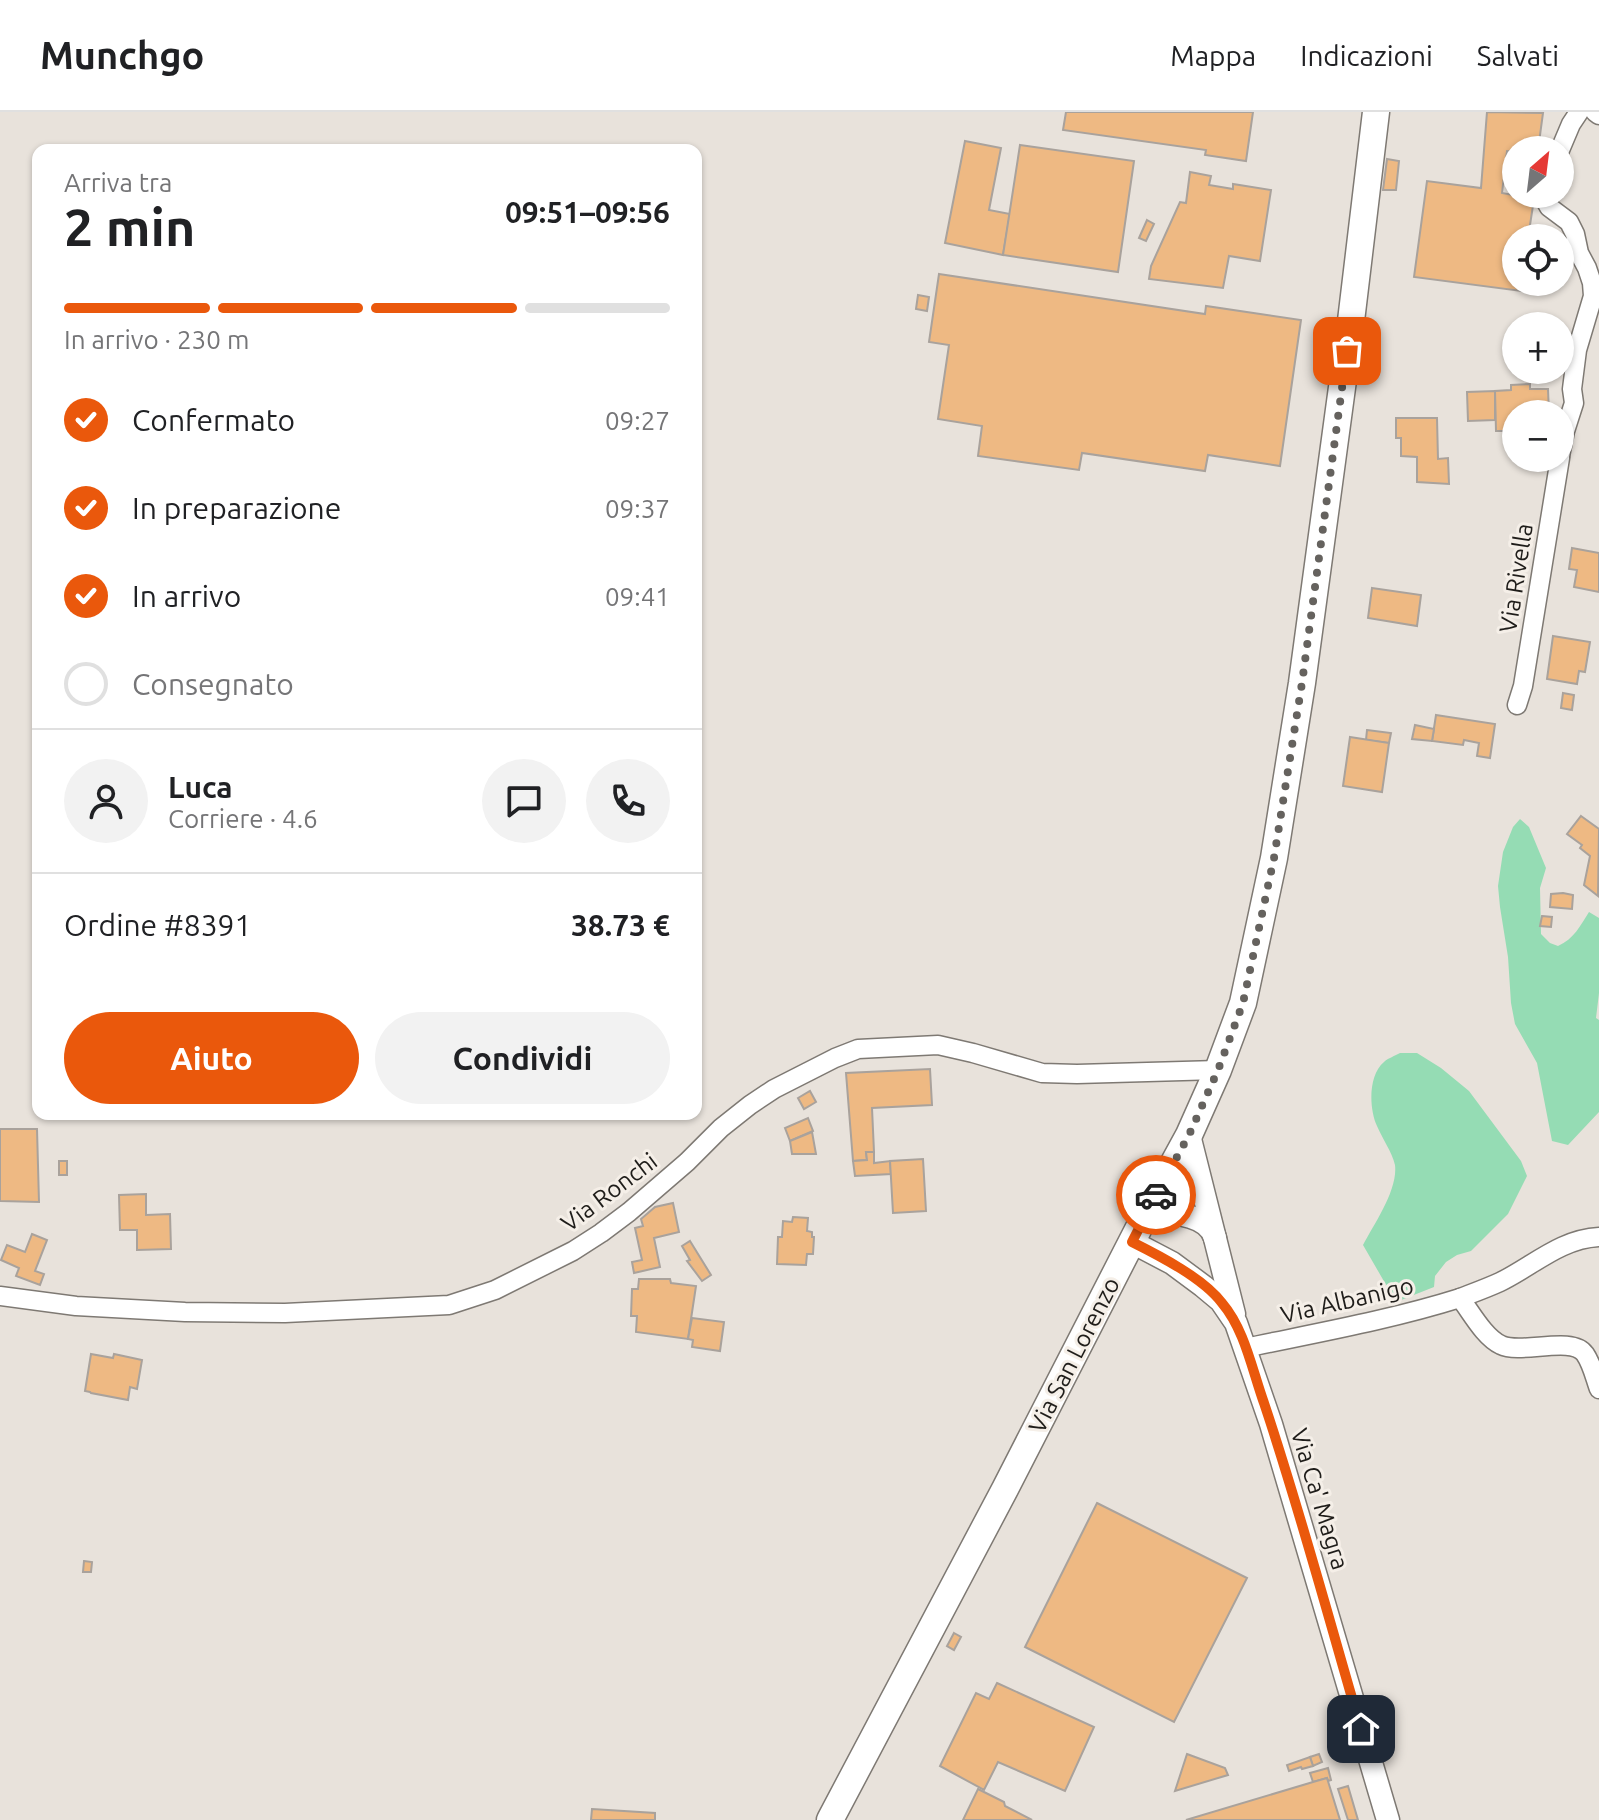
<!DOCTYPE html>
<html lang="it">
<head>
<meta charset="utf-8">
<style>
	body { margin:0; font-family:Ubuntu,sans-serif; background:#f2f2f2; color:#202124; height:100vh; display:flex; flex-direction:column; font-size:30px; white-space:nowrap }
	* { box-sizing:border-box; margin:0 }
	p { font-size:26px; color:#757577 }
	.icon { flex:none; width:44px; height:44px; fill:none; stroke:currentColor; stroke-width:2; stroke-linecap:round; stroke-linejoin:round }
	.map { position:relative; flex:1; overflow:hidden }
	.details { position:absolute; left:32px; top:32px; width:670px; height:976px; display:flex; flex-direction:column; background:#fff; border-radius:16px; box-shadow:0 2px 6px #0004 }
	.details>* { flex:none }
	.needle { width:52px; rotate:28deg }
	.controls { position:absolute; left:1502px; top:24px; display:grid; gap:16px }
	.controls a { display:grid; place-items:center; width:72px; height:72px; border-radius:50%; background:#fff; box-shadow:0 2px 6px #0004; font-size:40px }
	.pin { position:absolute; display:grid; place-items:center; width:68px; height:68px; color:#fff; margin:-34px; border-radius:16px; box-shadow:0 4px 12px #0006 }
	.courier { position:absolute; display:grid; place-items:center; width:80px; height:80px; margin:-40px; border:6px solid #ea580c; border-radius:50%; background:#fff; color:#222; box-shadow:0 2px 10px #0007 }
	.summary em { font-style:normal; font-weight:600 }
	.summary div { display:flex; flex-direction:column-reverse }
	.summary { display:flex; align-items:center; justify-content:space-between; height:136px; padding:0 32px }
	h1 { font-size:52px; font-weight:600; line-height:60px }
	.bar { display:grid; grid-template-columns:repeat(4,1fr); gap:12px 8px; align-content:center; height:96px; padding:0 32px }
	.bar i { height:10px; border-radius:6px; background:#e0e0e0 }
	.bar .active { background:#ea580c }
	.bar p { grid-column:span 4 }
	.line { display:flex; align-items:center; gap:20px; padding:0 32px; border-top:2px solid #e0e0e0 }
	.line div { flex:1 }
	.round { display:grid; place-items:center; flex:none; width:84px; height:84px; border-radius:42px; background:#f2f2f2 }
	ol { padding:0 32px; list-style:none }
	li { display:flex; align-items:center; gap:24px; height:88px }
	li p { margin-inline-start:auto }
	li .icon { padding:8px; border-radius:50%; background:#ea580c; color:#fff; stroke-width:4 }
	li:last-child { color:#757577 }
	li i { width:44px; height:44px; border:4px solid #e0e0e0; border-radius:50% }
	.action { display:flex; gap:16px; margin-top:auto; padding:16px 32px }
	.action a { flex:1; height:92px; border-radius:48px; background:#ea580c; color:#fff; font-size:32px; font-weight:600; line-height:92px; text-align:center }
	.action a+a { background:#f2f2f2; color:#202124 }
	header { display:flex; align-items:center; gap:48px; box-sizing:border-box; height:112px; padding:0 40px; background:#fff; border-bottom:2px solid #e0e0e0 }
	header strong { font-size:38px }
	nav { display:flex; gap:44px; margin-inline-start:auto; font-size:28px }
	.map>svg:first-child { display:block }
	.green { fill:#95dcb4 }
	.building { fill:#eeb983; stroke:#a9a29c; stroke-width:2 }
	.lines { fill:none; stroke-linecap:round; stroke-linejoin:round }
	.minor-casing { stroke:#7e7973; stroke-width:21 }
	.tertiary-casing { stroke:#7e7973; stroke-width:25 }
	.secondary-casing { stroke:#7e7973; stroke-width:29 }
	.minor { stroke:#fff; stroke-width:18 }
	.tertiary { stroke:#fff; stroke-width:22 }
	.secondary { stroke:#fff; stroke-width:26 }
	.done { stroke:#65625e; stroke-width:8; stroke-dasharray:0 14.4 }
	.route { stroke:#ea580c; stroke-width:10 }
	.labels { text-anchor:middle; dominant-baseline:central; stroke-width:6; stroke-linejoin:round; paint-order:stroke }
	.street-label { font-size:24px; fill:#1f1d1a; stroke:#f5efe8 }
</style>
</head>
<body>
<header>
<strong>Munchgo</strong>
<nav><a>Mappa</a><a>Indicazioni</a><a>Salvati</a></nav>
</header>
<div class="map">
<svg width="1599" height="1708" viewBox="0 0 1599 1708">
	<rect width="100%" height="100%" fill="#e8e2db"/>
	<g class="green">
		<path d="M1520,707L1529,715L1546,756L1540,776L1541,822L1550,831L1558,834C1574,827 1580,814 1589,800L1599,806V881L1596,906L1599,908V1000L1568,1033L1552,1029L1537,951L1515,912L1511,891L1508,845L1500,795L1498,774L1503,740L1513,715Z"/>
		<path d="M1400,941H1417L1441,956L1469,979L1521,1049L1527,1064L1508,1102L1471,1139L1457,1143L1446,1150L1435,1164L1434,1175L1396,1190L1363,1133C1374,1112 1398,1078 1395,1053C1392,1040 1382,1026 1377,1014C1369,997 1368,963 1384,950C1388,946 1395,944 1400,941Z"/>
	</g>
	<g class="building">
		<polygon points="1066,0 1253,0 1246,49 1205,43 1206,38 1063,18"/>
		<polygon points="1487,0 1543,1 1538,38 1516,38 1516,40 1507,39 1502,81 1534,87 1528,126 1516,126 1516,170 1522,170 1521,179 1414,165 1427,69 1481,76"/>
		<polygon points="965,29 1001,36 989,98 1010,102 1003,143 945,131"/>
		<polygon points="1020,33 1134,49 1118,160 1003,143"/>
		<polygon points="1387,47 1399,49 1396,78 1383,78"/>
		<polygon points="1190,60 1211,64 1209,73 1233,77 1233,72 1271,78 1260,149 1229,144 1223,176 1149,167 1151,154 1180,90 1186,91"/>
		<polygon points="1147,108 1154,112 1146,129 1139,126"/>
		<polygon points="939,162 1205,202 1206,194 1301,208 1280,354 1208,343 1205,359 1082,341 1079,358 978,344 982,314 938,307 949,233 929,230"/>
		<polygon points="918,183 929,185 927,199 916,197"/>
		<polygon points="1530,272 1530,277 1548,277 1549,302 1516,302 1516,319 1496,319 1495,279 1511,278 1511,273"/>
		<polygon points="1495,279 1495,308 1468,309 1467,280"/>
		<polygon points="1396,306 1437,306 1438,347 1448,346 1449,372 1417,370 1417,345 1401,344 1401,326 1396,326"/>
		<polygon points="1572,436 1599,441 1599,480 1574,475 1577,458 1569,457"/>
		<polygon points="1372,476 1421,483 1417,514 1368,506"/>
		<polygon points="1553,524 1590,530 1585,560 1579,559 1577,572 1547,567"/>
		<polygon points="1563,581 1574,583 1572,598 1561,596"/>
		<polygon points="1436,603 1495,612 1490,646 1477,644 1479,631 1464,628 1463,633 1432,629"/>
		<polygon points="1415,613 1434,617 1432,629 1412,627"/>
		<polygon points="1367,618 1391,621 1389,631 1366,628"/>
		<polygon points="1350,625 1389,631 1382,680 1343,674"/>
		<polygon points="1581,704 1599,717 1598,784 1584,773 1590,744 1580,736 1582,733 1567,722"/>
		<polygon points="1563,781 1573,783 1572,797 1550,795 1551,782"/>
		<polygon points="1542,804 1552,805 1551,815 1540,814"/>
		<polygon points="930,957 932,993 872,996 874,1040 866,1040 867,1048 853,1049 846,961"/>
		<polygon points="810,979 816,990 804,997 798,986"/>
		<polygon points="808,1006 813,1019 790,1029 785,1016"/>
		<polygon points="0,1017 37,1017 39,1090 0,1089"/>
		<polygon points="812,1020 816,1042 792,1042 790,1029"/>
		<polygon points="866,1040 874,1040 874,1051 890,1049 891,1062 855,1064 853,1049 867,1048"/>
		<polygon points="923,1047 926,1099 893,1101 890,1049"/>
		<rect x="59" y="1049" width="8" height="14"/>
		<polygon points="146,1082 146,1103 170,1102 171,1137 137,1138 137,1118 120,1118 119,1083"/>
		<polygon points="673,1091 679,1120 654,1126 660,1155 634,1161 632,1150 642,1148 635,1116 643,1114 641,1107 655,1095"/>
		<polygon points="793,1105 808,1106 807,1119 812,1120 812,1125 814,1125 813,1142 807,1142 806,1153 777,1152 778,1125 782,1125 783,1109 792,1110"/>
		<polygon points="32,1122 47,1128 35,1159 44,1162 40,1173 16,1164 19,1156 1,1148 7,1133 25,1140"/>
		<polygon points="690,1129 711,1163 702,1169 687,1149 690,1148 682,1134"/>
		<polygon points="639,1167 670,1167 671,1171 696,1174 688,1227 636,1220 637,1204 631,1204 632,1177 638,1177"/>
		<polygon points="692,1206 724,1210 720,1239 692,1235 693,1228 688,1227"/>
		<polygon points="91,1242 113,1246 114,1242 142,1248 137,1277 130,1275 128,1288 91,1281 90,1280 85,1279"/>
		<polygon points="1097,1391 1247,1466 1174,1610 1025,1535"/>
		<polygon points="84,1449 92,1450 91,1460 83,1460"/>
		<polygon points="954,1521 961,1525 954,1538 947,1534"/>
		<polygon points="997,1571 1094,1615 1065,1679 998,1650 984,1678 940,1654 976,1581 989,1587"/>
		<polygon points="1187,1642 1225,1656 1228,1663 1175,1679"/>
		<polygon points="1319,1642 1322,1650 1313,1654 1310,1645"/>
		<polygon points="1310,1645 1313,1654 1302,1657 1301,1655 1289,1659 1287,1653"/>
		<polygon points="1328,1656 1331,1668 1328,1669 1327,1666 1313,1670 1310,1661"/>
		<polygon points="1327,1666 1340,1708 1186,1708 1313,1670"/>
		<polygon points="1348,1674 1358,1708 1348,1708 1338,1677"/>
		<polygon points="978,1677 1004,1690 1005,1694 1032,1708 963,1708"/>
		<polygon points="592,1697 655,1701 655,1708 591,1708"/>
	</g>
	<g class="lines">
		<g class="minor-casing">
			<g id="minor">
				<polyline points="1595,0 1599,3"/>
				<polyline points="1560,38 1571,12 1579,0"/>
				<polyline points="1544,82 1545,88 1549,95 1569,110 1575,122 1579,141 1587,156 1592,171 1593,184 1577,238 1572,277 1574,291 1565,319 1560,344"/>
				<polyline points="1517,593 1523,574 1560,346"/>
				<polyline points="0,1184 76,1194 185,1200 285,1201 449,1193 495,1178 573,1139 601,1121 629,1100 687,1050 721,1016 750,993 774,977 835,946 858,937 938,933 973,941 1042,961 1077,962 1218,958"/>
				<path d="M1460,1186C1471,1200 1484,1225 1501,1233C1521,1243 1572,1223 1585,1242C1592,1252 1595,1266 1599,1277"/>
				<path d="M1245,1236C1316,1221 1390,1208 1460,1186C1473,1181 1487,1176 1500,1170C1533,1154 1560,1127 1599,1125"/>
			</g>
		</g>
		<g class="tertiary-casing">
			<g id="tertiary">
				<polyline points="1189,1023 1234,1202"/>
				<path d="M1147,1100C1168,1100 1208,1101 1215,1126"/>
				<polyline points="1132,1130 1172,1151 1203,1174 1221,1189 1236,1211 1271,1312 1388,1708"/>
			</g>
		</g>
		<g class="secondary-casing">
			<polyline id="secondary" points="830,1708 1005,1377 1147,1100 1189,1023 1218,958 1243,891 1274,746 1302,571 1351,209 1376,0"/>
		</g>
		<use href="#minor" class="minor"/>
		<use href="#tertiary" class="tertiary"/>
		<use href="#secondary" class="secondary"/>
	</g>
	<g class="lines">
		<polyline class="done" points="1156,1083 1189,1023 1218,958 1243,891 1274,746 1302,571 1347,239"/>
		<path class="route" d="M1156,1083L1132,1130C1160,1144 1203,1166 1222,1191C1245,1218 1252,1258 1264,1291C1300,1398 1329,1508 1361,1617"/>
	</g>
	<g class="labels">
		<g class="street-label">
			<text transform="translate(1516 466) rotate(-81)">Via Rivella</text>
			<text transform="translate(609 1080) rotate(-37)">Via Ronchi</text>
			<text transform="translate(1347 1188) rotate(-13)">Via Albanigo</text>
			<text transform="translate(1074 1243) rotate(-63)">Via San Lorenzo</text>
			<text transform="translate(1320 1387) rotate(73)">Via Ca' Magra</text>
		</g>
	</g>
</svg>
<div class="controls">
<a><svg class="needle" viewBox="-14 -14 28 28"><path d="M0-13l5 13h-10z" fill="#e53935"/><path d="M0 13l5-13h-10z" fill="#757577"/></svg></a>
<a><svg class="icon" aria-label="locate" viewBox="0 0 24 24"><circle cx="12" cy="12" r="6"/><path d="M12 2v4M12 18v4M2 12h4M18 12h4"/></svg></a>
<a>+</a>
<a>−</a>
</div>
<div class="pin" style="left:1347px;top:239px;background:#ea580c"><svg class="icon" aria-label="bag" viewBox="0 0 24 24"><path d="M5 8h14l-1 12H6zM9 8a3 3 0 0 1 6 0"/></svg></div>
<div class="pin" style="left:1361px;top:1617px;background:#1f2937"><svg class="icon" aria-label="home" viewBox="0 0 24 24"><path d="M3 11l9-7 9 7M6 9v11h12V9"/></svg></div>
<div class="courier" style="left:1156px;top:1083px"><svg class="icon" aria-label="car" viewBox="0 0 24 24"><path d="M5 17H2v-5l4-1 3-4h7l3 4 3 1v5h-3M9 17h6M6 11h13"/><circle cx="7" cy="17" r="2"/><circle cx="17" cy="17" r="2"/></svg></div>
<section class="details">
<div class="summary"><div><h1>2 min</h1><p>Arriva tra</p></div><em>09:51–09:56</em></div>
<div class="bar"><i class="active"></i><i class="active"></i><i class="active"></i><i></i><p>In arrivo · 230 m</p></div>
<ol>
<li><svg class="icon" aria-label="check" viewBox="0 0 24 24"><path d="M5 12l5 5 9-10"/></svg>Confermato<p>09:27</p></li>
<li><svg class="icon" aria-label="check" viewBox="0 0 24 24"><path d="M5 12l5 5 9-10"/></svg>In preparazione<p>09:37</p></li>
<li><svg class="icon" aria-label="check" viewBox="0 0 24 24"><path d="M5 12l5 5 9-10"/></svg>In arrivo<p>09:41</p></li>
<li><i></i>Consegnato</li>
</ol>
<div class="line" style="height:144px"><a class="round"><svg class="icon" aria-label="person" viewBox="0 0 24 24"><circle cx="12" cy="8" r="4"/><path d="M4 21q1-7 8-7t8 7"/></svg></a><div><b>Luca</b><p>Corriere · 4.6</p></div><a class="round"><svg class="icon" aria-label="chat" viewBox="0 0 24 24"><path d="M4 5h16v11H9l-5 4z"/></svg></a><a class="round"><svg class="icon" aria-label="phone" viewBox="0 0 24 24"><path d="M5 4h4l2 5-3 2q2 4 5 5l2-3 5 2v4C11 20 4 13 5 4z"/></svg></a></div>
<div class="line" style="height:104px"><div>Ordine #8391</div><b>38.73 €</b></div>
<div class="action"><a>Aiuto</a><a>Condividi</a></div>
</section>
</div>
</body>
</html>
